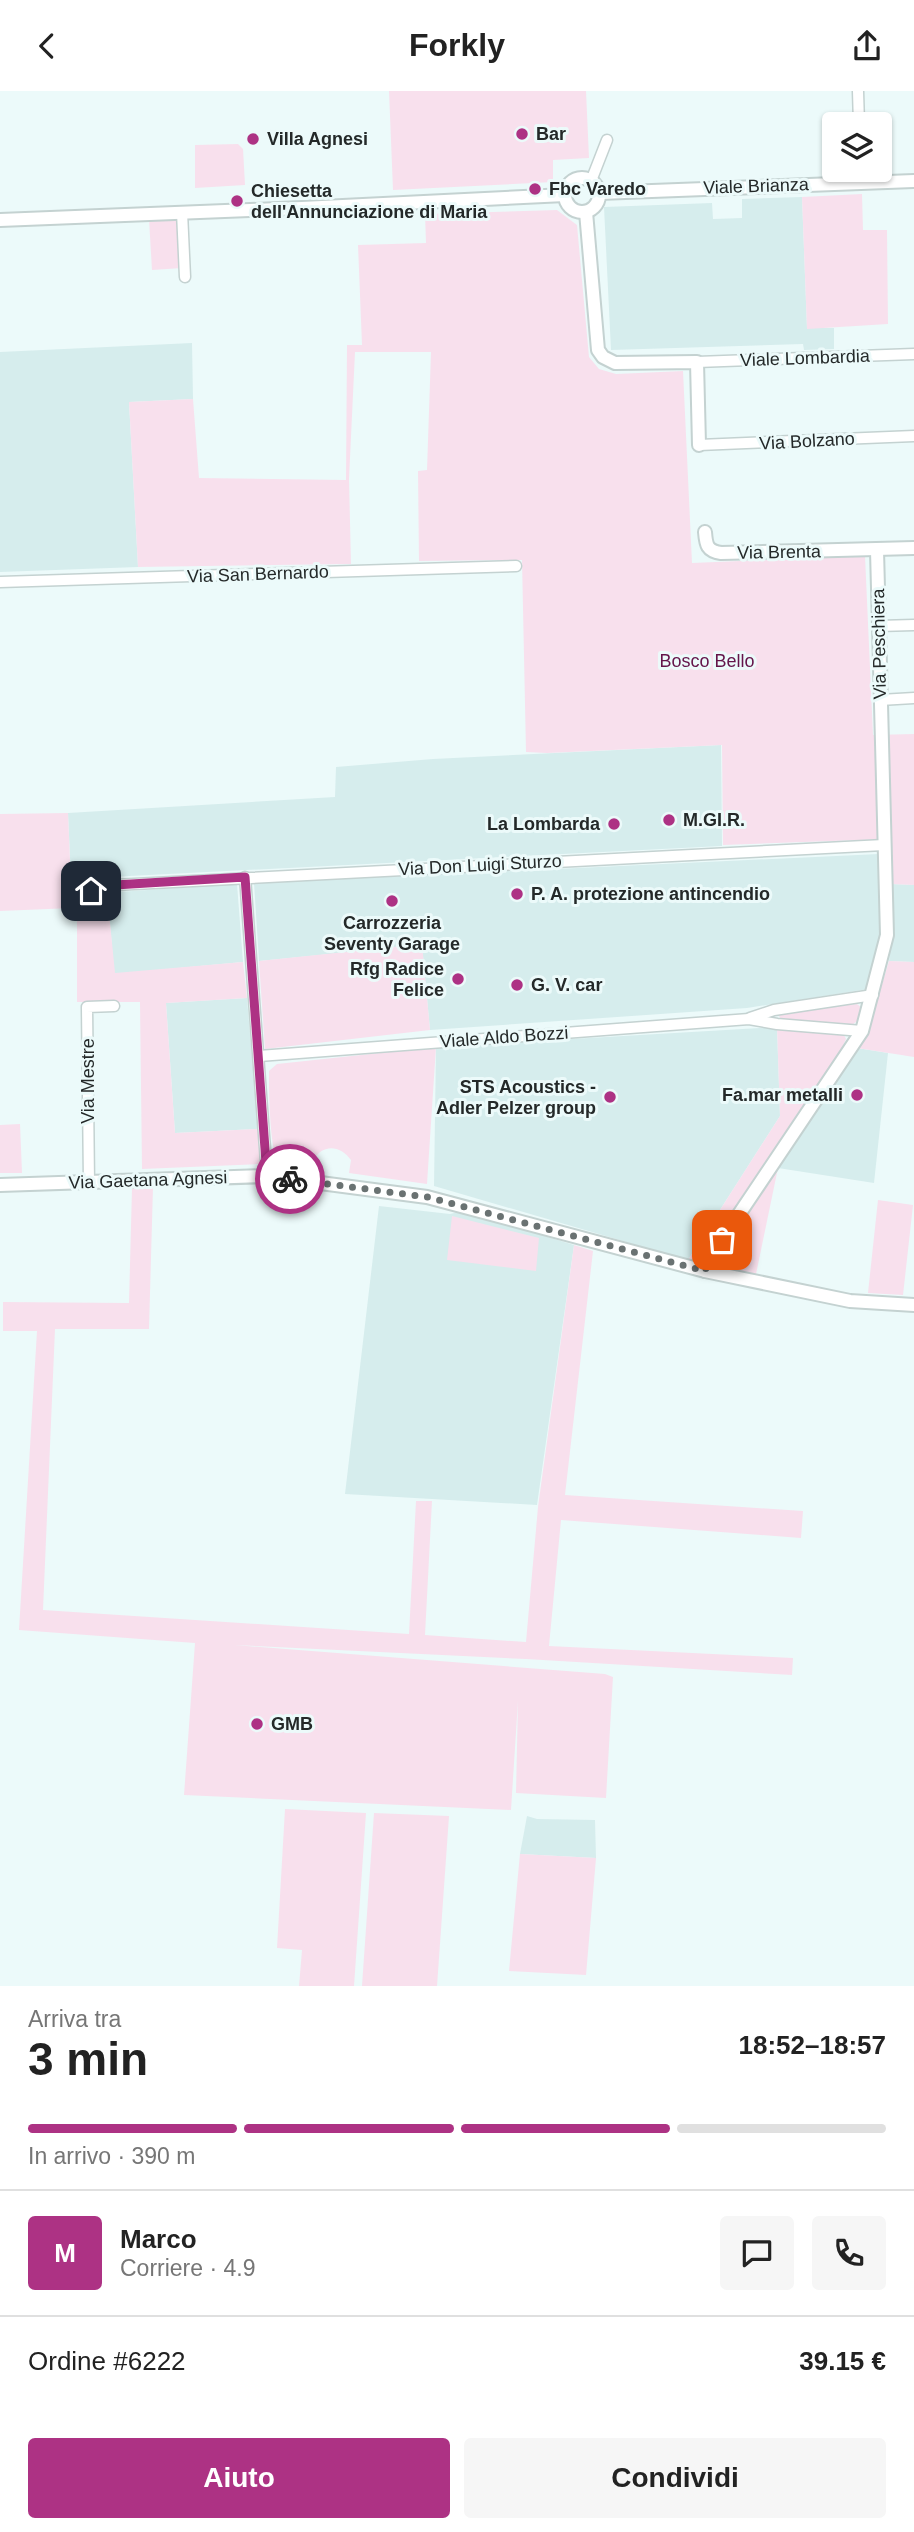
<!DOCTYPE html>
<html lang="it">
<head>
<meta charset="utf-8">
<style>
	body { margin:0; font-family:Helvetica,sans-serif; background:#f6f6f6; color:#222; height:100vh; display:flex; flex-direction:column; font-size:26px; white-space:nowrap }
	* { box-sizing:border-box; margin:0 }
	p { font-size:23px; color:#767676 }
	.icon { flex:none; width:38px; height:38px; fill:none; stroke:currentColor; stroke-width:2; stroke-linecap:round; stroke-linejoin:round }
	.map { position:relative; height:1895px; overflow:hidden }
	.drawer { display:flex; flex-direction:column; background:#fff; flex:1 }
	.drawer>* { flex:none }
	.buttons { position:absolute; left:822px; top:21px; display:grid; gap:14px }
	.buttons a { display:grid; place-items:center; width:70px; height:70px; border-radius:7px; background:#fff; box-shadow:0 2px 5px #0004; font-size:35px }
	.pin { position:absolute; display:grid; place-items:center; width:60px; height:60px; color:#fff; margin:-30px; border-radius:14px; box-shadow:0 4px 10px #0006 }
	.courier { position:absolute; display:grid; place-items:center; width:70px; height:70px; margin:-35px; border:5px solid #ad3284; border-radius:50%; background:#fff; color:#222; box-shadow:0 2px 9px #0007 }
	.headline em { font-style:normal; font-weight:700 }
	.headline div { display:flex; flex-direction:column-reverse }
	.headline { display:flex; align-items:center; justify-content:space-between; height:119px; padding:0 28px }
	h1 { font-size:46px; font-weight:700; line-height:52px }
	.bar { display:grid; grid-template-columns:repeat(4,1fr); gap:10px 7px; align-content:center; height:84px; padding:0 28px }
	.bar i { height:9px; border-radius:5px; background:#e0e0e0 }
	.bar .current { background:#ad3284 }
	.bar p { grid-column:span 4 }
	.line { display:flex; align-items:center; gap:18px; padding:0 28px; border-top:2px solid #e0e0e0 }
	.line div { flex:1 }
	.round { display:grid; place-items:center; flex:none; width:74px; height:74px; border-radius:7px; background:#f6f6f6 }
	.primary-button { display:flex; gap:14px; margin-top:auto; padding:14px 28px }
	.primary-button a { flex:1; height:80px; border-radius:7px; background:#ad3284; color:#fff; font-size:28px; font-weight:700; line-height:80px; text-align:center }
	.primary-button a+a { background:#f6f6f6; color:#222 }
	header { display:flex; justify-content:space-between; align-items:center; height:91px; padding:0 28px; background:#fff; font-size:32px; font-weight:700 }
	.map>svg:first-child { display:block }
	.built { fill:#d6eded }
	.green { fill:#f8e0ed }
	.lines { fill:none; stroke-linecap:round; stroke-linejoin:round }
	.minor-casing { stroke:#c4d2d1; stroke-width:13 }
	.tertiary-casing { stroke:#c4d2d1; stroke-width:16 }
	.minor { stroke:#fff; stroke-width:10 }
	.tertiary { stroke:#fff; stroke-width:12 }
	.done { stroke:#6a7272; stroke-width:7; stroke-dasharray:0 12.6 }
	.route { stroke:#ad3284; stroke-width:9 }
	.poi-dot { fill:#ad3284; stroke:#ecfafa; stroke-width:2.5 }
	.labels { text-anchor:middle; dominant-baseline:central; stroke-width:6; stroke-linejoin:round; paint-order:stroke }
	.poi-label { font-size:18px; font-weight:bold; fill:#242929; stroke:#ecfafa; text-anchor:start }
	.street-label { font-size:18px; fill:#242929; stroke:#ecfafa }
	.park-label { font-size:18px; fill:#64144a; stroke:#ecfafa }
</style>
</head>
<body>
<header><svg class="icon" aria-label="back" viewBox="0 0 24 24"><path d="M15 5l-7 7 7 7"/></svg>Forkly<svg class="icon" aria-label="share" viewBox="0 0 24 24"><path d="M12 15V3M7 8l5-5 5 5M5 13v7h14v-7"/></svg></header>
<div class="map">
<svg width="914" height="1895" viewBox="0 0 914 1895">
	<rect width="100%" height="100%" fill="#ecfafa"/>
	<g class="built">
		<polygon points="802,106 807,237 834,237 834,258 804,259 803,253 611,259 604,116 712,112 713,128 742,127 742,108"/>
		<polygon points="192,252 193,308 129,311 138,476 0,481 0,261"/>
		<polygon points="721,654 722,755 71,788 68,722 335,706 336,676 433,668"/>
		<polygon points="879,763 881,842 868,898 747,917 430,939 422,854 259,870 254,792"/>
		<polygon points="237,793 243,871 114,883 108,807 118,801"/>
		<polygon points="891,793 914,794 914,871 889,870 892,844"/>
		<polygon points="247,907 258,1038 175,1042 166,912"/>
		<polygon points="777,936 780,1025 688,1169 434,1095 436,956"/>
		<polygon points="857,957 888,962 874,1092 778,1077"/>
		<polygon points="379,1115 450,1123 462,1120 574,1154 537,1414 345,1403"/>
		<polygon points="527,1725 537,1728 595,1729 596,1767 520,1763"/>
	</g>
	<g class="green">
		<polygon points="389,0 586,0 589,67 553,69 553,91 393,99"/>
		<polygon points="238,53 243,58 245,94 195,97 195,54"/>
		<polygon points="862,103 863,139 887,139 888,233 807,238 802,106"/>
		<polygon points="557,119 577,134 589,266 599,278 616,283 683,280 692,472 865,465 873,644 914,643 914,794 891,793 888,748 723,754 722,654 547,662 526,661 522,469 419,470 418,380 427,379 431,261 355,261 349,388 351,473 138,476 129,311 193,308 199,387 346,389 347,254 362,254 358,154 426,152 425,123"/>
		<polygon points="179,127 182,177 152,179 149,128"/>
		<polygon points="68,722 72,817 0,820 0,723"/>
		<polygon points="109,822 115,882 243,871 247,907 166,912 175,1042 258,1038 260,1073 142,1078 140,911 77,911 77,824"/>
		<polygon points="422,853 430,939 265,958 259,870"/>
		<polygon points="889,870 914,871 914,966 857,957 870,934"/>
		<polygon points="857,913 862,917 861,927 852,934 783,930 778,924 782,921"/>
		<polygon points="777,936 836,942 844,944 846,948 834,974 698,1171 688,1169 780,1025"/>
		<path d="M436,956L427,1093L349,1082L351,1069C341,1055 324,1052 314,1068L317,1081C306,1080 288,1081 280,1074C270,1066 269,1002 269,987V980L277,973Z"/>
		<polygon points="20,1033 22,1082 0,1082 0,1034"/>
		<polygon points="778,1077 756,1183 721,1176 719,1171 723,1162"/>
		<polygon points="153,1096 149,1238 55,1238 43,1519 409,1543 416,1410 432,1410 425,1544 526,1551 538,1416 574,1154 593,1160 565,1404 803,1420 801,1447 561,1429 549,1555 793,1567 792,1584 526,1568 234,1554 605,1583 613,1586 606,1707 516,1702 518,1610 511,1719 184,1704 195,1552 19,1539 37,1240 3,1240 3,1211 129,1212 132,1097"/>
		<polygon points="878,1109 913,1114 903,1204 868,1202"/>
		<polygon points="452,1125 539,1147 536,1180 447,1169"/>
		<polygon points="285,1718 366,1722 354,1895 299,1895 302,1859 277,1857"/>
		<polygon points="374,1722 449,1725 437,1895 362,1895"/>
		<polygon points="520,1763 596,1767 586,1884 509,1880"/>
	</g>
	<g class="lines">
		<g class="minor-casing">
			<g id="minor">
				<polyline points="858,0 859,33"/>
				<polyline points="859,79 860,91"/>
				<polyline points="591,90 607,49"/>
				<polyline points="182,121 185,186"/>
				<polyline points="697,271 914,263"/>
				<polyline points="699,354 914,345"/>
				<polyline points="0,491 516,475"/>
				<polyline points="878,535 914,534"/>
				<polyline points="880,609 914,607"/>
				<polyline points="245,786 267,1085"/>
				<polyline points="92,814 91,800 115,794 884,754"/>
				<polyline points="750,927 774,919 873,904"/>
				<polyline points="259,965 749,928 777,933 862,940"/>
				<polyline points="89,1092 87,916 114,915"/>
			</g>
		</g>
		<g class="tertiary-casing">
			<g id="tertiary">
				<circle cx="582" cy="104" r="17"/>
				<polyline points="599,102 914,90"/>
				<polyline points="586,121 598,259 603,266 615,272 697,271 699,354"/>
				<polyline points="0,129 302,117 565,104"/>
				<path d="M705,441C706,454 707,460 721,462L914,457"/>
				<polyline points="0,1094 267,1085 427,1106 705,1180 850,1210 914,1214"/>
				<polyline points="705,1180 709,1168 862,940 887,844 877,459"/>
			</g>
		</g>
		<use href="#minor" class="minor"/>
		<use href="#tertiary" class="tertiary"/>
	</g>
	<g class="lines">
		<polyline class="done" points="290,1088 427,1106 705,1180 709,1168 722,1149"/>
		<polyline class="route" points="91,800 115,794 245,786 267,1085 290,1088"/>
	</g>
	<g class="poi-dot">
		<circle cx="522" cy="43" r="7"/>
		<circle cx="253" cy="48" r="7"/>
		<circle cx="535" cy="98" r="7"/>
		<circle cx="237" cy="110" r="7"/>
		<circle cx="669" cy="729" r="7"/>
		<circle cx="614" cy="733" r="7"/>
		<circle cx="517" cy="803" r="7"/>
		<circle cx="392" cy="810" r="7"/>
		<circle cx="458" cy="888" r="7"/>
		<circle cx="517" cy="894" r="7"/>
		<circle cx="857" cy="1004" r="7"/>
		<circle cx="610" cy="1006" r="7"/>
		<circle cx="257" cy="1633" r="7"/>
	</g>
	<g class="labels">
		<g class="poi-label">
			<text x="536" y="43">Bar</text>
			<text x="267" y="48">Villa Agnesi</text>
			<text x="549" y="98">Fbc Varedo</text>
			<text x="251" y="100">Chiesetta<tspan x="251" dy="21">dell'Annunciazione di Maria</tspan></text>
			<text x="683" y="729">M.GI.R.</text>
			<text x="600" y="733" text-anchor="end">La Lombarda</text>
			<text x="531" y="803">P. A. protezione antincendio</text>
			<text x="392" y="832" text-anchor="middle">Carrozzeria<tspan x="392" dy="21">Seventy Garage</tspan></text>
			<text x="444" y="878" text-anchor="end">Rfg Radice<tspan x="444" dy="21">Felice</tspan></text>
			<text x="531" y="894">G. V. car</text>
			<text x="596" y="996" text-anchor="end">STS Acoustics -<tspan x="596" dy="21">Adler Pelzer group</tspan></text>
			<text x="843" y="1004" text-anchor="end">Fa.mar metalli</text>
			<text x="271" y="1633">GMB</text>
		</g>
		<g class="street-label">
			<text transform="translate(756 95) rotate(-2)">Viale Brianza</text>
			<text transform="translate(805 267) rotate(-2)">Viale Lombardia</text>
			<text transform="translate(807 350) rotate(-3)">Via Bolzano</text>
			<text transform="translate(779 461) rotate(-1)">Via Brenta</text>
			<text transform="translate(258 483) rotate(-2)">Via San Bernardo</text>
			<text transform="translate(879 553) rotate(-91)">Via Peschiera</text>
			<text transform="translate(480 774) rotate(-3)">Via Don Luigi Sturzo</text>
			<text transform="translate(504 946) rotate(-4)">Viale Aldo Bozzi</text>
			<text transform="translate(88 990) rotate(-90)">Via Mestre</text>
			<text transform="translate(148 1089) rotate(-2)">Via Gaetana Agnesi</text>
		</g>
		<g class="park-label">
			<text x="707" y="570">Bosco Bello</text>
		</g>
	</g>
</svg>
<div class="buttons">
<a><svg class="icon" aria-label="layers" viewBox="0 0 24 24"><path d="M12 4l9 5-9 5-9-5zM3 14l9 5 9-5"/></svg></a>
</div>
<div class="pin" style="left:722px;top:1149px;background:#ea580c"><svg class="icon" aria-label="bag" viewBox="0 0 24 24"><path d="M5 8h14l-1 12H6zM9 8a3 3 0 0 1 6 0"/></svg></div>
<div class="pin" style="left:91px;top:800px;background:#1f2937"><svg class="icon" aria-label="home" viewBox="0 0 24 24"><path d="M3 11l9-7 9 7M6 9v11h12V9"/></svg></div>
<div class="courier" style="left:290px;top:1088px"><svg class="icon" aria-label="bike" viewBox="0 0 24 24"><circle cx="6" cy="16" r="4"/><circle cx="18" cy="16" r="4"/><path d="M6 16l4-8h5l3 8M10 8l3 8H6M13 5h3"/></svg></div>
</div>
<section class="drawer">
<div class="headline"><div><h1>3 min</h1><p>Arriva tra</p></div><em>18:52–18:57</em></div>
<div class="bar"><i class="current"></i><i class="current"></i><i class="current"></i><i></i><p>In arrivo · 390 m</p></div>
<div class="line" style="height:126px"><b class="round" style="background:#ad3284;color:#fff">M</b><div><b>Marco</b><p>Corriere · 4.9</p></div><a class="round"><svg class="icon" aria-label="chat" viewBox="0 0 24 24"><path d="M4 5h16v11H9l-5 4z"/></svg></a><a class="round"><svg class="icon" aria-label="phone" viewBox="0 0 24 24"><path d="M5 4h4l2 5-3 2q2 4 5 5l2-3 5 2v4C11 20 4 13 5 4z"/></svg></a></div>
<div class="line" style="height:91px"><div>Ordine #6222</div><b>39.15 €</b></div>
<div class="primary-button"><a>Aiuto</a><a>Condividi</a></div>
</section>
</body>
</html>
